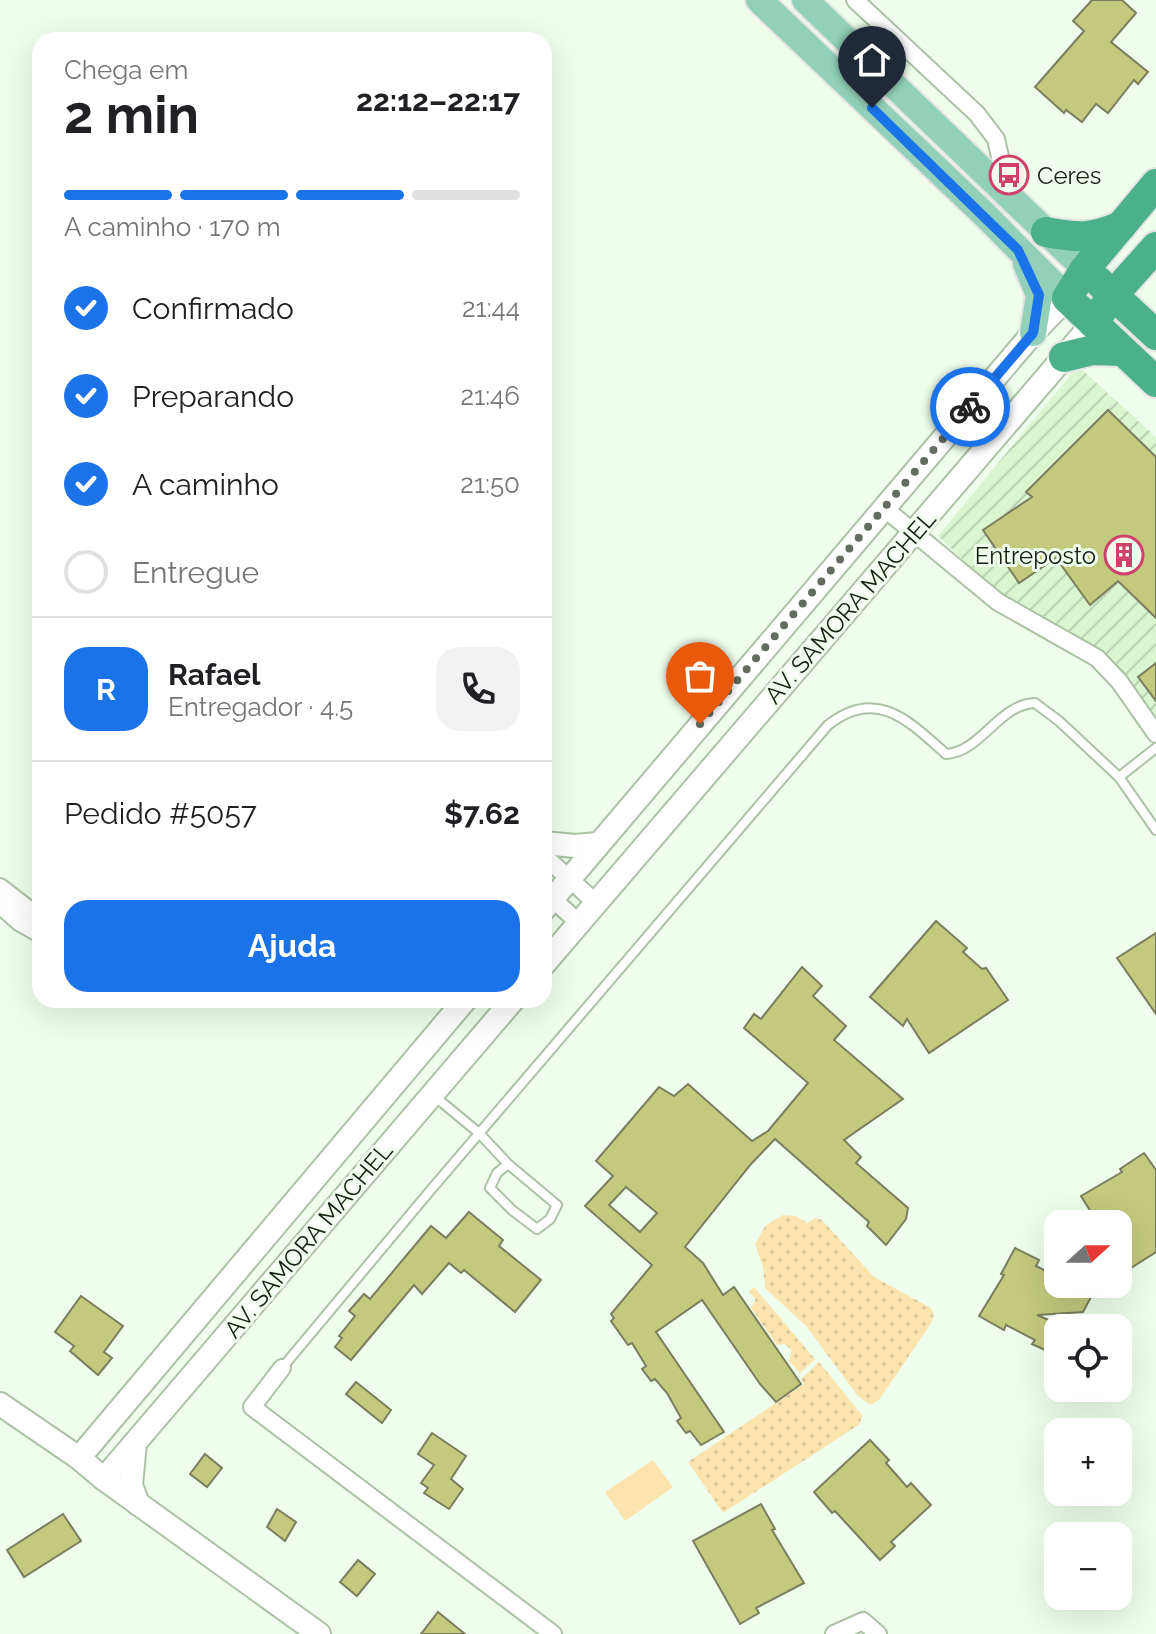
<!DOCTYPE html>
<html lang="pt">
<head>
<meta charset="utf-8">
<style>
	body { margin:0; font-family:Raleway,sans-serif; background:#f2f2f2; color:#202124; height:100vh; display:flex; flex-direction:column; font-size:30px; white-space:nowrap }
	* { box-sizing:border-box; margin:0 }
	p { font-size:26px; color:#757577 }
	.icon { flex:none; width:44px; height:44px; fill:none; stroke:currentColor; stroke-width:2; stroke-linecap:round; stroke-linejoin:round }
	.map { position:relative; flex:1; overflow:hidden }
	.sheet { position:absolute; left:32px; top:32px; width:520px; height:976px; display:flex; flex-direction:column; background:#fff; border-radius:24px; box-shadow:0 8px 32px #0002 }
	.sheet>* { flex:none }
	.needle { width:52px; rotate:69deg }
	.controls { position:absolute; left:1044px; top:1210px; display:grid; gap:16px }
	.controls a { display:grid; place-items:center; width:88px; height:88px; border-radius:16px; background:#fff; box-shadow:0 8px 32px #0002; font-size:40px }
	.pin { position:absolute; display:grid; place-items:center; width:68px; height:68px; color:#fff; margin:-82px -34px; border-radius:50% 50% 50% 0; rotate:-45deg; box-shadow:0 0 8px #0007 }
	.pin .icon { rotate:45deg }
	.courier { position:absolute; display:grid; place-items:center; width:80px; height:80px; margin:-40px; border:6px solid #1a73e8; border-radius:50%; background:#fff; color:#222; box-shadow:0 2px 10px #0007 }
	.summary em { font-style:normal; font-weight:700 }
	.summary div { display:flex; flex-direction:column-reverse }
	.summary { display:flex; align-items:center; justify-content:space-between; height:136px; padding:0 32px }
	h1 { font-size:52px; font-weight:700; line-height:60px }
	.bar { display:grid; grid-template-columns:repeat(4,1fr); gap:12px 8px; align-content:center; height:96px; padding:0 32px }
	.bar i { height:10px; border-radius:6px; background:#e0e0e0 }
	.bar .selected { background:#1a73e8 }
	.bar p { grid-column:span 4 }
	.line { display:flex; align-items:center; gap:20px; padding:0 32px; border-top:2px solid #e0e0e0 }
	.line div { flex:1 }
	.round { display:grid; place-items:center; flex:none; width:84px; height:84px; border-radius:24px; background:#f2f2f2 }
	ol { padding:0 32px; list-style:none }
	li { display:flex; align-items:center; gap:24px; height:88px }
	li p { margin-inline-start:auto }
	li .icon { padding:8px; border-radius:50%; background:#1a73e8; color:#fff; stroke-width:4 }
	li:last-child { color:#757577 }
	li i { width:44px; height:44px; border:4px solid #e0e0e0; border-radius:50% }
	.button { display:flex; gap:16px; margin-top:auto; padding:16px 32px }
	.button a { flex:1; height:92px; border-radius:24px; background:#1a73e8; color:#fff; font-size:32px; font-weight:700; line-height:92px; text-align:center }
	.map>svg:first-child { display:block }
	.industrial { fill:url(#industrial-furrows) }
	.green { fill:#fce4af }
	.garden { fill:url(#garden-dots) }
	.building { fill:#c3ca7e; stroke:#7b7e5e; stroke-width:2; fill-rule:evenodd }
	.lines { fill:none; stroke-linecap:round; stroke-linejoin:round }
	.lane-casing { stroke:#abc2a5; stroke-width:12 }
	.street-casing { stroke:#abc2a5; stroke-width:20 }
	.secondary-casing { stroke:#abc2a5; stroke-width:26 }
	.primary-casing { stroke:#e3e4e3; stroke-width:30 }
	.highway-casing { stroke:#e3e4e3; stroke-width:34 }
	.lane { stroke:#fff; stroke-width:8 }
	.street { stroke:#fff; stroke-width:16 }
	.secondary { stroke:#fff; stroke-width:22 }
	.primary { stroke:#92d0b9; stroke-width:26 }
	.highway { stroke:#4ab18b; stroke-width:30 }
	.done { stroke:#626d60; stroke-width:8; stroke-dasharray:0 14.4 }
	.route { stroke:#1a73e8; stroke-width:10 }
	.labels { text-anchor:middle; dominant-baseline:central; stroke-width:6; stroke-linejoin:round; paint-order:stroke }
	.poi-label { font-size:24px; fill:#161f14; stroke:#effeec; text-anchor:start }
	.street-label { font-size:24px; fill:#161f14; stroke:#effeec }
</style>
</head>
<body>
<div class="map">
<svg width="1156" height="1634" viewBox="0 0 1156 1634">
	<defs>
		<pattern id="industrial-furrows" width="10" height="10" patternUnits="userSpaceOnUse" patternTransform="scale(2)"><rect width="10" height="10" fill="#d9f6d1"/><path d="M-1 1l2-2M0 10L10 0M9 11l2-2" fill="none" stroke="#bad2b3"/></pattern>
		<pattern id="garden-dots" width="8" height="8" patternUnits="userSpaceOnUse" patternTransform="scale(2)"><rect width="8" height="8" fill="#fce4af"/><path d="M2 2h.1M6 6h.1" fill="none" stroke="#d7c396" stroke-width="1.8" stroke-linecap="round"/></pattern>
	</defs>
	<rect width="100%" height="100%" fill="#effeec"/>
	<polygon class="industrial" points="1078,366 1156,437 1156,721 1111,658 1015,609 938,536"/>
	<polygon class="green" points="653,1460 673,1487 625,1521 605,1492"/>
	<g class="garden">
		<polygon points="783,1215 796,1216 807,1223 815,1218 822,1220 874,1277 931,1308 934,1315 930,1325 879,1400 870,1405 858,1396 806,1326 765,1288 763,1267 755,1244 766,1225"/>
		<polygon points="754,1287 815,1359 800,1373 789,1361 792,1350 784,1344 777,1345 751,1308 756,1299 749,1292"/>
		<polygon points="819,1362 862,1415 860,1424 723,1513 688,1462 804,1384 801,1379"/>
	</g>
	<g class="building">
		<polygon points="1092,0 1122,0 1136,13 1111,42 1148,72 1138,84 1134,80 1108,113 1096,104 1082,122 1066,110 1064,113 1035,87 1084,31 1073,21"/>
		<polygon points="1108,410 1156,457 1156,618 1118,581 1090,605 1056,558 1019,583 983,530 1032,497 1026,492"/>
		<polygon points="1156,663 1156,701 1138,677"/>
		<polygon points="936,921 967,948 963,952 982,969 986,968 1008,1000 929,1053 907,1019 903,1026 870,997"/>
		<polygon points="1156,933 1156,1014 1117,958"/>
		<path d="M802,967L822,986L813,996L846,1026L834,1040L903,1099L844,1140L861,1157L856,1163L908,1208L906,1219L886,1245L867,1226L869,1222L775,1139L751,1164L685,1247L703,1263L723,1295L734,1287L801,1384L776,1402L760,1384L702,1300L656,1332L724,1432L701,1445L690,1431L686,1433L677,1421L681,1418L667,1393L655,1379L651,1381L642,1369L646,1366L632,1343L628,1345L611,1321L614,1318L611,1314L652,1265L585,1206L613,1176L596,1161L659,1087L674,1096L688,1084L752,1141L768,1131L808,1083L744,1028L754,1014L761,1019ZM626,1187L657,1213L640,1232L609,1205Z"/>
		<polygon points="1144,1153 1156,1170 1156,1252 1131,1268 1118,1250 1118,1224 1105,1224 1100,1217 1096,1220 1081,1196 1122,1172 1120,1169"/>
		<polygon points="469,1212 503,1240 499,1246 541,1280 515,1312 464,1270 461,1273 449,1263 422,1294 414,1285 351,1360 335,1347 342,1338 339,1336 355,1316 349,1311 364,1294 370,1299 431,1226 446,1238"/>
		<polygon points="1015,1248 1039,1260 1036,1266 1058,1277 1058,1284 1072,1284 1091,1297 1083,1312 1037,1315 1058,1324 1058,1356 1032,1344 1035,1340 1006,1325 1004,1330 979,1316 1004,1275 1001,1274"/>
		<polygon points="81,1296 123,1326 104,1352 112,1358 98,1375 70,1351 74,1346 55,1332"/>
		<polygon points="356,1382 391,1410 382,1423 346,1394"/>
		<polygon points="432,1433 466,1456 451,1479 463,1489 449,1509 424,1493 428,1488 421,1483 434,1465 418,1454"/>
		<polygon points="870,1440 889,1460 886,1463 907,1487 911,1483 931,1505 891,1542 895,1546 880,1560 835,1511 832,1513 814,1492"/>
		<polygon points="205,1454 222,1468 207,1487 190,1474"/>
		<polygon points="761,1504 775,1529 772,1530 804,1583 756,1608 759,1613 740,1624 693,1541"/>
		<polygon points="277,1509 296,1522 285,1541 267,1527"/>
		<polygon points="63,1514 81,1541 24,1577 7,1550"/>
		<polygon points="358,1560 375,1574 357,1596 340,1582"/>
		<polygon points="438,1612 465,1634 421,1634"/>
	</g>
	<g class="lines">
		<g class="lane-casing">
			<g id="lane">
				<polyline points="1119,777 1156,748"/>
				<polyline points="433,1095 479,1133 508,1164 557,1205 550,1219 537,1229 512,1210 490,1188 497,1173 508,1164"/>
				<path d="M282,1368L429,1192L828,725C876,687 908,720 946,754C981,752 999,704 1035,703L1059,721L1119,777L1156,830"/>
			</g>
		</g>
		<g class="street-casing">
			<g id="street">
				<polyline points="855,0 977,114 996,139 1008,193"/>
				<polyline points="884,508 998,602 1097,658 1119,681 1156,734"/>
				<polyline points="544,856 595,902"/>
				<polyline points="0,887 40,918"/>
				<polyline points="544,891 579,923"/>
				<polyline points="0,905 19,922 40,934"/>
				<polyline points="282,1368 252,1407 553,1634"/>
				<polyline points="834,1634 863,1621 878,1634"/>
			</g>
		</g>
		<g class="secondary-casing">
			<g id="secondary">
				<polyline points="544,843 575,846 597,844"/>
				<polyline points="544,909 1033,333 1067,298"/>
				<polyline points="544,964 1093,323"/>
				<polyline points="0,1404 79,1458 104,1479 319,1634"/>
				<polyline points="135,1443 131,1485 138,1504"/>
				<polyline points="79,1458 465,1000"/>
				<polyline points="104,1479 513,1000"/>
			</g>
		</g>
		<g class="primary-casing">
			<g id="primary">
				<polyline points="759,0 985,215 1067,298"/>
				<polyline points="805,0 1085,269"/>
				<polyline points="1026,264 1039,295 1033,333"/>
			</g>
		</g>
		<g class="highway-casing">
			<g id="highway">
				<polyline points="1156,184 1085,269 1067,298 1156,382"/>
				<path d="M1046,232C1078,238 1091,239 1121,226"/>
				<polyline points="1098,281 1156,335"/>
				<polyline points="1093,323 1113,295 1156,247"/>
				<polyline points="1064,357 1093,350 1122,351"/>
			</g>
		</g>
		<use href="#lane" class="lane"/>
		<use href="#street" class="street"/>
		<use href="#secondary" class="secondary"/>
		<use href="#primary" class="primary"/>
		<use href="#highway" class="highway"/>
	</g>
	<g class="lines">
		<polyline class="done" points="700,724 970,407"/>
		<polyline class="route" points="872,108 1018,250 1039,295 1033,333 970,407"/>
	</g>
	<defs>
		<g id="bus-ring" transform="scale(2)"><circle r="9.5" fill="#effeec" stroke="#cf416b" stroke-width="1.5"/><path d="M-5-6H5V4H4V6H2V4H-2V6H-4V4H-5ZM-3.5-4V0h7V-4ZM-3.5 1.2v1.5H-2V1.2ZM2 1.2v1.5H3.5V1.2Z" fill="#cf416b"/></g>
		<g id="building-ring" transform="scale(2)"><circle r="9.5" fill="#effeec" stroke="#cf416b" stroke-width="1.5"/><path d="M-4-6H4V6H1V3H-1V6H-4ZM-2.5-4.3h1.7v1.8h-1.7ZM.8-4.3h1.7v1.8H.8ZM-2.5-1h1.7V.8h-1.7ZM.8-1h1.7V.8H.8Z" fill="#cf416b"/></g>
	</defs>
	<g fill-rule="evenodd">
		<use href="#bus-ring" x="1009" y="175"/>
		<use href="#building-ring" x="1124" y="555"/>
	</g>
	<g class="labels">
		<g class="poi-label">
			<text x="1037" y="175">Ceres</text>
			<text x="1096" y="555" text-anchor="end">Entreposto</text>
		</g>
		<g class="street-label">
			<text transform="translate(850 607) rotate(-49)">AV. SAMORA MACHEL</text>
			<text transform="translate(308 1240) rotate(-50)">AV. SAMORA MACHEL</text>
		</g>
	</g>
</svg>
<div class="controls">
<a><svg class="needle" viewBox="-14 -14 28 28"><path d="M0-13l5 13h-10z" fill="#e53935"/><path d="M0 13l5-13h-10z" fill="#757577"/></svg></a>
<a><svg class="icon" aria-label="locate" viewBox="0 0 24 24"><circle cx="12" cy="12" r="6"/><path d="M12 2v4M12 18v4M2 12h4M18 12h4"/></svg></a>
<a>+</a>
<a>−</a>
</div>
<div class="pin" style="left:700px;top:724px;background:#ea580c"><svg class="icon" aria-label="bag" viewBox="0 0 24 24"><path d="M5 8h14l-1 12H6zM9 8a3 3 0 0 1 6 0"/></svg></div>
<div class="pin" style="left:872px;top:108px;background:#1f2937"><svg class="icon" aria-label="home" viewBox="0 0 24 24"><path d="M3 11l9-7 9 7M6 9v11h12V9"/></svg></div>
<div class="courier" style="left:970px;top:407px"><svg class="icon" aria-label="bike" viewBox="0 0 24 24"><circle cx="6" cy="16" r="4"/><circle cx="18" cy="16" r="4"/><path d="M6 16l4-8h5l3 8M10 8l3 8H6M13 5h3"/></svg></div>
<section class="sheet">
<div class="summary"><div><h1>2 min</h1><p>Chega em</p></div><em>22:12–22:17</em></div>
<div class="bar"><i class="selected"></i><i class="selected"></i><i class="selected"></i><i></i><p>A caminho · 170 m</p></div>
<ol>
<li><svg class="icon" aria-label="check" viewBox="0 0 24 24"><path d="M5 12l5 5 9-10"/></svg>Confirmado<p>21:44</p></li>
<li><svg class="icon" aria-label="check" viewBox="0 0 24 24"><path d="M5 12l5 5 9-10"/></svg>Preparando<p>21:46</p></li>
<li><svg class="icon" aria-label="check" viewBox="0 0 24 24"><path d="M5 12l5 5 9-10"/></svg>A caminho<p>21:50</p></li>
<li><i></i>Entregue</li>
</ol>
<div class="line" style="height:144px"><b class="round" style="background:#1a73e8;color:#fff">R</b><div><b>Rafael</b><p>Entregador · 4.5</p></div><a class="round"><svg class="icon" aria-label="phone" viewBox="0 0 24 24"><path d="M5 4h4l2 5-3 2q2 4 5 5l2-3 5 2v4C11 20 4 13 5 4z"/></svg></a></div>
<div class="line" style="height:104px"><div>Pedido #5057</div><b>$7.62</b></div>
<div class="button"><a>Ajuda</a></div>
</section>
</div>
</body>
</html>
